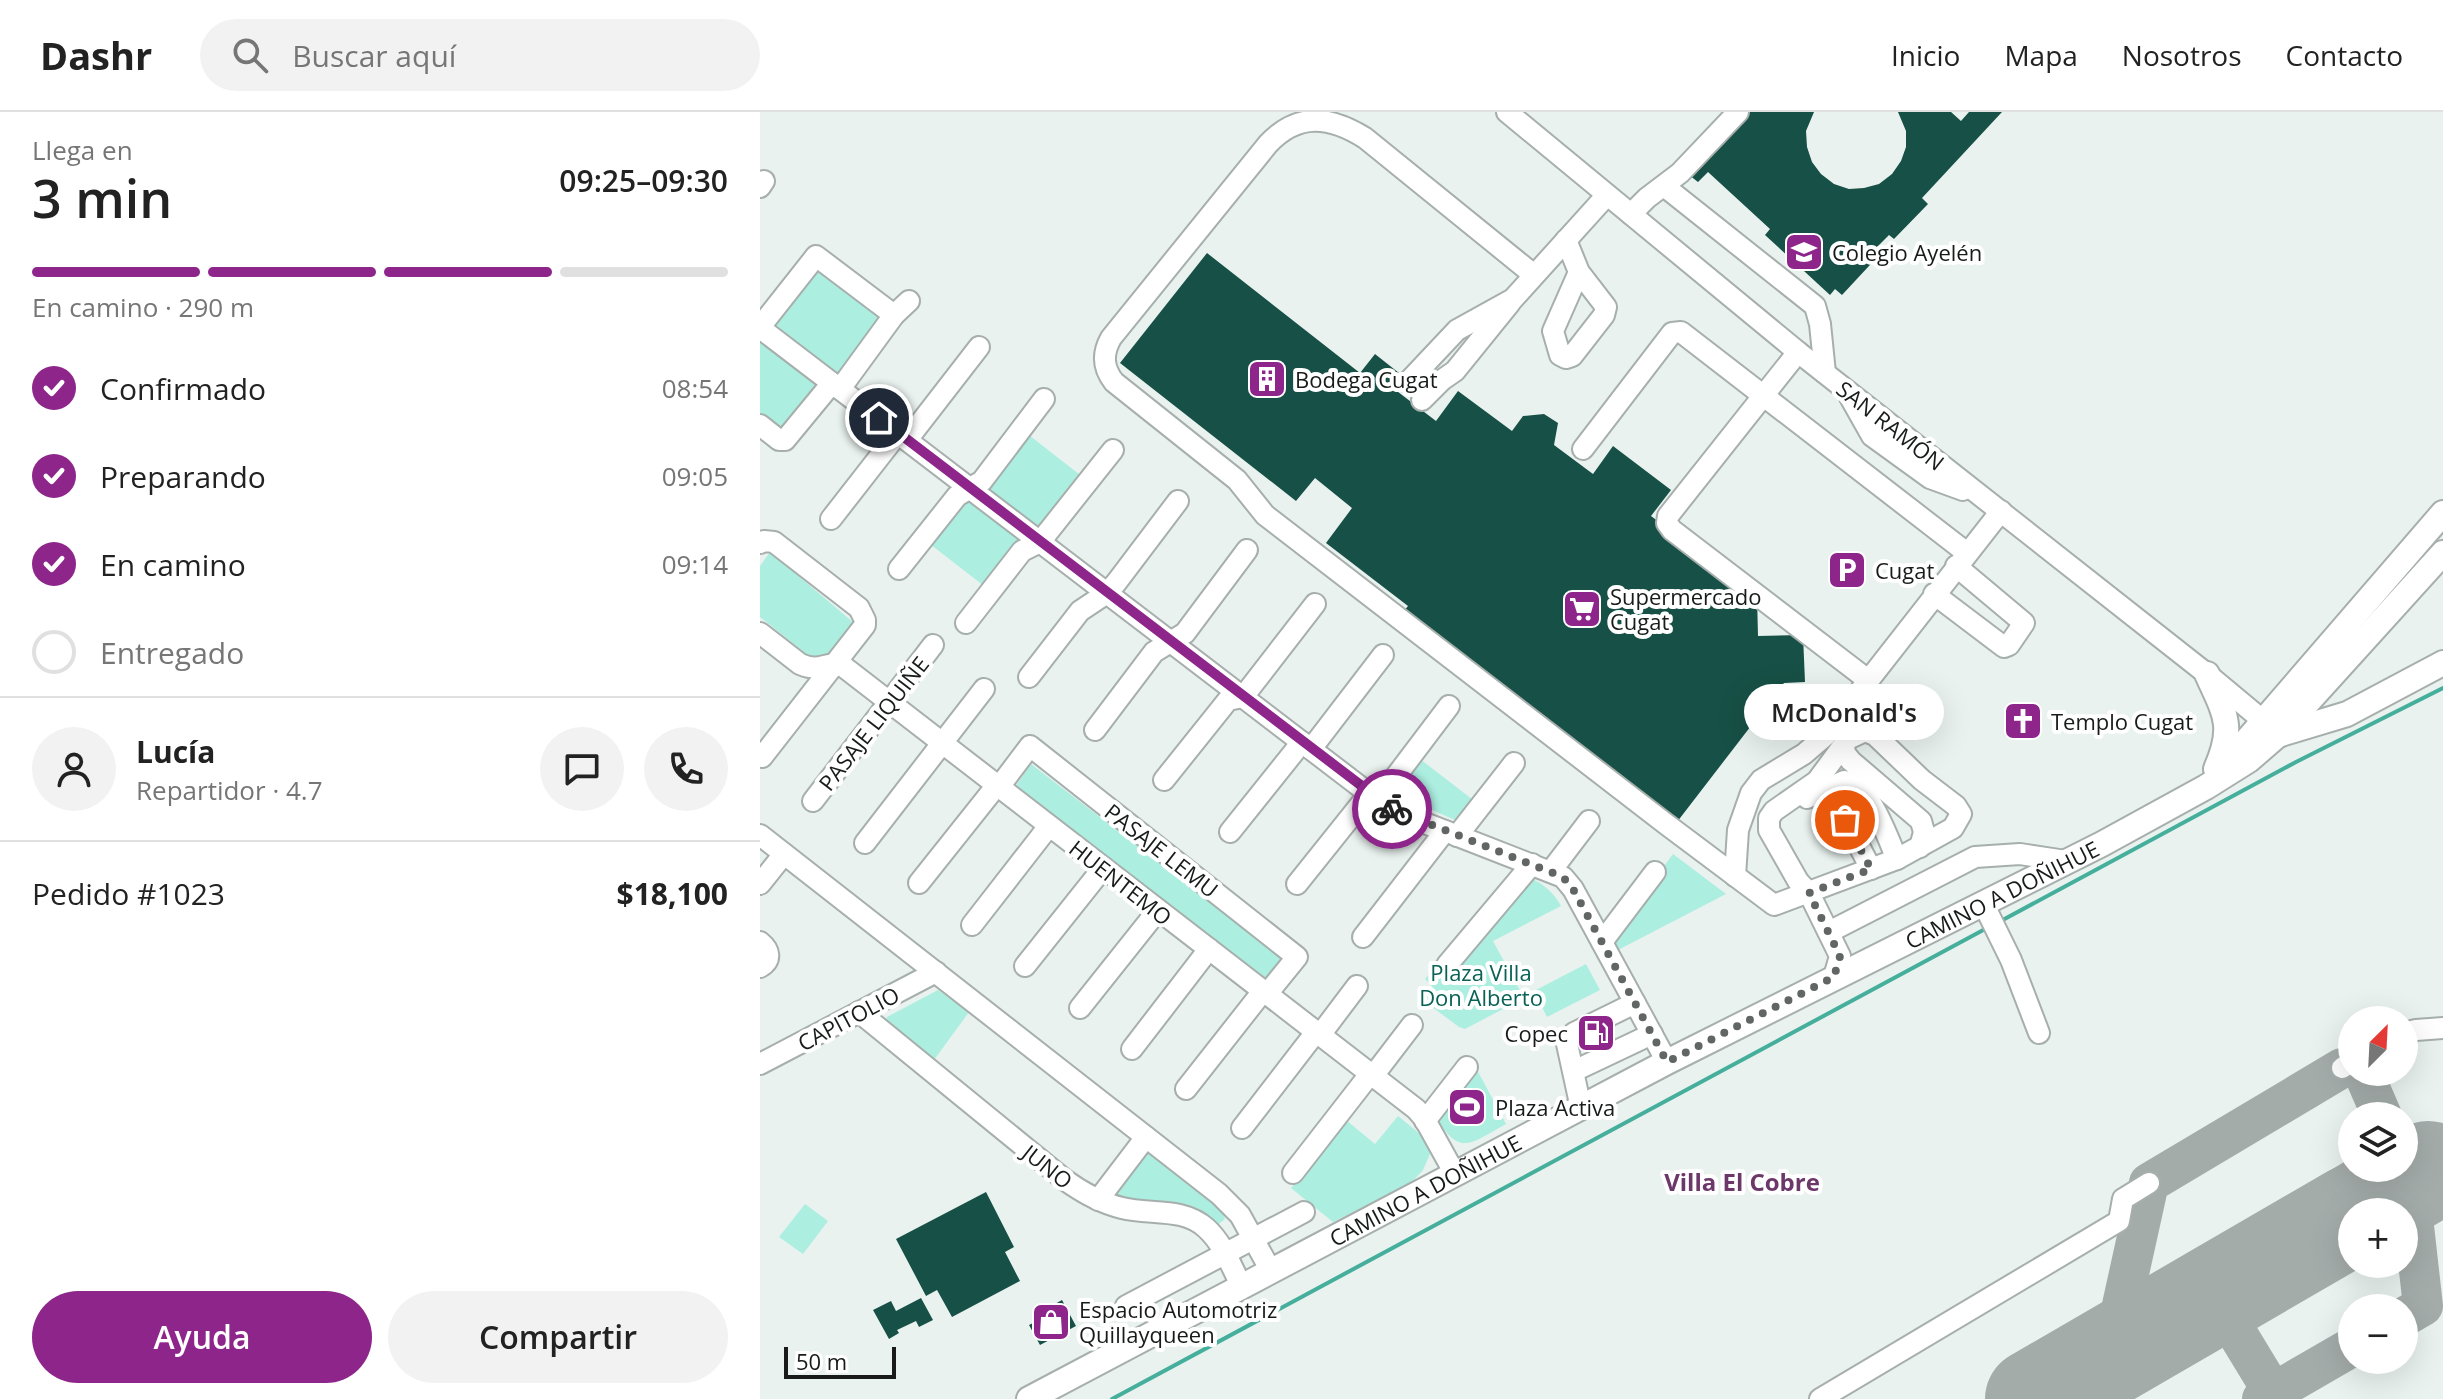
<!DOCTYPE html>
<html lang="es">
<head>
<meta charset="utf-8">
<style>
	body { margin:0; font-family:"Open Sans",sans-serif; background:#f2f2f2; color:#222; height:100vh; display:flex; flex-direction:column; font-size:30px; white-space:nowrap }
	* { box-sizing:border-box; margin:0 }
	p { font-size:26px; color:#767676 }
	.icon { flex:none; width:44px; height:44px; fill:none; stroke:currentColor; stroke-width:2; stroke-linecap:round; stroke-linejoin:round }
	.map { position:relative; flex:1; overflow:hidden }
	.drawer { display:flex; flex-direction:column; background:#fff; width:760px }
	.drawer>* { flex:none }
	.needle { width:52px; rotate:24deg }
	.fabs { position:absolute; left:1578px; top:894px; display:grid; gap:16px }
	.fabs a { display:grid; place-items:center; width:80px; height:80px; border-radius:50%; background:#fff; box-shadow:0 8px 32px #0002; font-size:40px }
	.scale { position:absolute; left:24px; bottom:20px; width:112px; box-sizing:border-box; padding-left:8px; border:4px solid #181b1a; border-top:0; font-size:22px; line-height:28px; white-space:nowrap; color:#181b1a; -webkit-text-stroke:6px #fff; paint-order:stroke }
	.pin { position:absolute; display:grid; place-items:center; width:68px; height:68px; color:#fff; margin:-34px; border:4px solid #fff; border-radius:50%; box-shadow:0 2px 8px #0007 }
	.courier { position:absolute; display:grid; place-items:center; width:80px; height:80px; margin:-40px; border:6px solid #8d258a; border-radius:50%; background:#fff; color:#222; box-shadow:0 2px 10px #0007 }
	.bubble { position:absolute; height:56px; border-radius:28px; background:#fff; box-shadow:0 8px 32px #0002; font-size:26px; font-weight:600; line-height:56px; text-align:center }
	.headline em { font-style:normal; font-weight:600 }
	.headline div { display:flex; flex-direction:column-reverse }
	.headline { display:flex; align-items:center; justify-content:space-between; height:136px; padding:0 32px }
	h1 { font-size:52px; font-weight:600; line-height:60px }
	.bar { display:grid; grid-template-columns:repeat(4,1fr); gap:12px 8px; align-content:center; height:96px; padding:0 32px }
	.bar i { height:10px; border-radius:6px; background:#e0e0e0 }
	.bar .selected { background:#8d258a }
	.bar p { grid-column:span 4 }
	.line { display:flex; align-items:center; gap:20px; padding:0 32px; border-top:2px solid #e0e0e0 }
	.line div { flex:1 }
	.round { display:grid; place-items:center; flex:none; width:84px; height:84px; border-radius:42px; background:#f2f2f2 }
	ol { padding:0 32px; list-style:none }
	li { display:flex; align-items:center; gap:24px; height:88px }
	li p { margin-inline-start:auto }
	li .icon { padding:8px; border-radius:50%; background:#8d258a; color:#fff; stroke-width:4 }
	li:last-child { color:#767676 }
	li i { width:44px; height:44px; border:4px solid #e0e0e0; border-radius:50% }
	.cta { display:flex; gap:16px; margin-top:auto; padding:16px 32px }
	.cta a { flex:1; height:92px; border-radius:48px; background:#8d258a; color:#fff; font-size:32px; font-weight:600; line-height:92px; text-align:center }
	.cta a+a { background:#f2f2f2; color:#222 }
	header { display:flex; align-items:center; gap:48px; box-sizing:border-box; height:112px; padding:0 40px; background:#fff; border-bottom:2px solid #e0e0e0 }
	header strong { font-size:38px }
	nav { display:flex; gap:44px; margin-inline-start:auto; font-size:28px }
	.search { width:560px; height:72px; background:#f2f2f2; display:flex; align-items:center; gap:20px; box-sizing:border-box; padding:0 28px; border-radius:44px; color:#767676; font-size:30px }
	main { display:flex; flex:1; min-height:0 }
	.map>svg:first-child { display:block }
	.green { fill:#aceee0 }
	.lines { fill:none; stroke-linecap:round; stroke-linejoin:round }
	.stream { stroke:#45af9c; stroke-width:4 }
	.taxiway { stroke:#a4acaa; stroke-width:40 }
	.runway { stroke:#a4acaa; stroke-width:100 }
	.building { fill:#175046 }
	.minor-casing { stroke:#a7afad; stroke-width:24 }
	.major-casing { stroke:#a7afad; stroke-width:28 }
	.minor { stroke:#fff; stroke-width:20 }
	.major { stroke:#fff; stroke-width:24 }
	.done { stroke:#616665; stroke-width:8; stroke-dasharray:0 14.4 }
	.route { stroke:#8d258a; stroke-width:10 }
	.labels { text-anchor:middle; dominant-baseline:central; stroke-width:8; stroke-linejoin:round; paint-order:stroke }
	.poi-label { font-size:22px; fill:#181b1a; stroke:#fff; text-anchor:start }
	.street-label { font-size:22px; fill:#181b1a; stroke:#fff }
	.park-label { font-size:22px; fill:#096255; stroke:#fff }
	.neighbourhood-label { font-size:24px; font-weight:bold; fill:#6c3869; stroke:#fff }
</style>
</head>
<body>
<header>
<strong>Dashr</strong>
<div class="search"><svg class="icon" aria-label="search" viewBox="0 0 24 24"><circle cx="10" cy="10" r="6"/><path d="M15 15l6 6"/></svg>Buscar aquí</div>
<nav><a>Inicio</a><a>Mapa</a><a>Nosotros</a><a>Contacto</a></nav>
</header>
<main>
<section class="drawer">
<div class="headline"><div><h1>3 min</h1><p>Llega en</p></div><em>09:25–09:30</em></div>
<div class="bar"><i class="selected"></i><i class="selected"></i><i class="selected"></i><i></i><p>En camino · 290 m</p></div>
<ol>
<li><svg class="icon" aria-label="check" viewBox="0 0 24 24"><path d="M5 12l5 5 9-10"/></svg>Confirmado<p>08:54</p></li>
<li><svg class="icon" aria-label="check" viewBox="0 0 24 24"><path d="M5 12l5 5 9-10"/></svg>Preparando<p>09:05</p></li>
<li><svg class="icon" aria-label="check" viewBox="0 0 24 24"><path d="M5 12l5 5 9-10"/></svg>En camino<p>09:14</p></li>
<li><i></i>Entregado</li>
</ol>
<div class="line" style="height:144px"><a class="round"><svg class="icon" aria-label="person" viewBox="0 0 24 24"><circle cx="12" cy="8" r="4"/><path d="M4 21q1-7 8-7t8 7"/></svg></a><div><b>Lucía</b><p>Repartidor · 4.7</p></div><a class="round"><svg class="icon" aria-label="chat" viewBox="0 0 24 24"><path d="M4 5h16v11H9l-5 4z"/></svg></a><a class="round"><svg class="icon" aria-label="phone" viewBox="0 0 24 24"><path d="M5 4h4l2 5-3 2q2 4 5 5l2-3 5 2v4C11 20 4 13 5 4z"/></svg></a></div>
<div class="line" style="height:104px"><div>Pedido #1023</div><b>$18,100</b></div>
<div class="cta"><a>Ayuda</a><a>Compartir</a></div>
</section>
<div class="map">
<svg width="1683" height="1287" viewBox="0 0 1683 1287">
	<rect width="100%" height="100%" fill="#e9f2ef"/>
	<g class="green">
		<polygon points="56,150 128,203 94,247 62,276 23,321 0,307 0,223"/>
		<polygon points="265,320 324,366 228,477 166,429"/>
		<polygon points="10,440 94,511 70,544 55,549 0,505 0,454"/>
		<polygon points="656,644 717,691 702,711 635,682"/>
		<polygon points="271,652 524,847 508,868 255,675"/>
		<polygon points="913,742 966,782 858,838 852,825"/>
		<path d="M770,766C783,771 795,782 801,794L733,829L764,886L705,917L699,915L664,889L672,874L665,867L677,853Z"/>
		<polygon points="826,852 840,878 787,905 774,879"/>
		<polygon points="178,878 209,900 174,948 126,910 127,905"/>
		<path d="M715,954L746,1012C711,1031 700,1046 676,1005Z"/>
		<polygon points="638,1004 665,1026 670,1042 663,1058 650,1072 573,1110 531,1076 586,1008 615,1032"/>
		<polygon points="384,1038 462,1095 465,1107 455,1115 405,1094 351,1082"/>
		<polygon points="45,1092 68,1109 43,1142 19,1125"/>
	</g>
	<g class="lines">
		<g class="stream">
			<polyline points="1239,810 1536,650 1683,576"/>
			<polyline points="352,1287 1227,816"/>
		</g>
		<g class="taxiway">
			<polyline points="1603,960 1622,1004"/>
			<polyline points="1643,1056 1649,1070 1663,1194 1644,1205"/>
			<polyline points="1435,1195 1452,1194 1466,1203 1517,1287"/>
			<polyline points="1466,1203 1466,1184 1477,1170"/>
			<polyline points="1351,1243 1389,1071 1582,956 1592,955"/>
			<polyline points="1502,1287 1592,1235"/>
		</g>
		<g class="runway">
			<polyline points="1598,1100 1668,1059"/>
			<polyline points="1275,1287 1592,1103"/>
		</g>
	</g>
	<g class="building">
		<polygon points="988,0 1054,0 1046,19 1047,35 1052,50 1061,62 1074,72 1089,77 1104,76 1119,72 1132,62 1141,49 1146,35 1146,19 1138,0 1191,0 1201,9 1209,0 1242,0 1162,86 1168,92 1134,127 1129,123 1117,135 1122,140 1082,183 1075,177 1070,183 1005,123 1010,117 948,60 938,70 929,63"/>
		<polygon points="447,141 600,261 615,242 639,261 629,273 676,309 698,279 752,319 763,304 784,302 798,311 794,333 833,362 853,334 911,378 891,404 997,484 998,524 1043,523 1045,570 1024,571 917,710 643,500 648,494 566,431 592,396 555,366 536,389 360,251"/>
		<polygon points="226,1080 254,1135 245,1140 260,1169 192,1205 177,1178 166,1184 136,1127"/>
		<polygon points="161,1186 173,1208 159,1215 156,1209 137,1218 139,1221 129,1227 113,1198 131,1189 136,1199"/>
		<polygon points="302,1188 316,1214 280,1233 269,1213 275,1210 272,1205"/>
	</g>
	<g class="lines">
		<g class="minor-casing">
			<g id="minor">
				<polyline points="747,0 1038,240 1447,562 1513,617"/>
				<polyline points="904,74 1055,194 1060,212 1065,261"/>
				<polyline points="0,75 4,69"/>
				<polyline points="871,102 887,86 920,61 978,0"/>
				<polyline points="806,128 819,160 846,195 844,203 812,244 806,246 800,243 793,219 819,160"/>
				<path d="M774,163L605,26C570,4 538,0 508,32L351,226C342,242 343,256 354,270L477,368L505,403L906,712L1014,793L1137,747L1193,716L1201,702L1196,694L1162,668L1115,623L1105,619L1088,627L1057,669L1014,699L1009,706V718L1038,769L1049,781L1080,844L1074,865"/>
				<polyline points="0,215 56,144 134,203"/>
				<polyline points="0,216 624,693 639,701 803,765 813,777 907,950"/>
				<polyline points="1038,240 908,404 907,411 912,418 1108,568"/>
				<polyline points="648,270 697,218 753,187 847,83"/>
				<polyline points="80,277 134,203 149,189"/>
				<polyline points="1090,285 1112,324 1170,366 1203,378"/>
				<polyline points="662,288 682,268 695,259 750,191"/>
				<polyline points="0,313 19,328 25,328 72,271"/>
				<polyline points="147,328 219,235"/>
				<polyline points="823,337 912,221 921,220 1207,441"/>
				<polyline points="71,407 138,321"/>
				<polyline points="0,431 4,429 14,430 99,496 105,508 105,513 2,645"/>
				<polyline points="139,457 197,384 222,369 284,287"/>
				<polyline points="1174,482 1244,535 1249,533 1264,511 1196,454"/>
				<polyline points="206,511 262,439 280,430 353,338"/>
				<path d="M0,521L40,552C63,562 65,547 84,555L656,997L664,1006L695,1062"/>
				<polyline points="269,565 320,499 347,481 356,471 418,389"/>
				<polyline points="335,618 394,540 425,521 487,438"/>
				<polyline points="1083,634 1086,643 1091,649 1161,709 1164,720 1160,735"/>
				<polyline points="551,637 623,543"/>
				<polyline points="404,668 468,588 483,585 555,492"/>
				<polyline points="239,675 270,634 537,845 507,882"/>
				<path d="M1047,686L1084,669C1110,672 1127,725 1137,747"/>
				<polyline points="618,688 689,594"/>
				<polyline points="53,689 173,533"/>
				<polyline points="1081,699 1111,757"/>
				<polyline points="470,720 542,630"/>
				<polyline points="0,723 459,1082 480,1103 511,1159"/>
				<polyline points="697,724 754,651"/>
				<polyline points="105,731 224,577"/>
				<polyline points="791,759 829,709"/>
				<polyline points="975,764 978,718 991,681 1001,668 1044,642 1065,624 1241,399"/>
				<polyline points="159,771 237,673"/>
				<polyline points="0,772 24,742"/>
				<polyline points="537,772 609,682"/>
				<polyline points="1223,791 1251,848 1279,921"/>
				<polyline points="212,813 289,714"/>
				<polyline points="1069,820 1215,745 1260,742 1306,749"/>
				<polyline points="603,825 685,719"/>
				<path d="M0,830C10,838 12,848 0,855"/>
				<polyline points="842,830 895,760"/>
				<polyline points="687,853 772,752"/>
				<polyline points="265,854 343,756"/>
				<polyline points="320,896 398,798"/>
				<path d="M99,900L305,1068C323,1081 341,1091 362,1096C390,1103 423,1095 446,1116C463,1131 472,1156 482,1175"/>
				<polyline points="1644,921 1656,918 1683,916"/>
				<polyline points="560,923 597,874"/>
				<polyline points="372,937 449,837"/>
				<polyline points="0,952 176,860"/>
				<polyline points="1582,956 1592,949"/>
				<polyline points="814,959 892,922"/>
				<polyline points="613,964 652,913"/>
				<polyline points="426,977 503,879"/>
				<polyline points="821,996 807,932 814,921 875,891"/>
				<polyline points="665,1009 707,955"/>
				<polyline points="482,1016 556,920"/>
				<polyline points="533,1061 610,962"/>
				<polyline points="338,1088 386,1025"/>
				<polyline points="366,1194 544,1100"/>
				<polyline points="1060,1287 1359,1109 1363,1087 1389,1071"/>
			</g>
		</g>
		<g class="major-casing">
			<g id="major">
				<path d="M1447,562C1465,602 1475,614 1456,657"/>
				<polyline points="1521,622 1587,602 1683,551"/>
				<polyline points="1469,649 1683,401"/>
				<path id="s1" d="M269,1287L907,950L1342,732L1446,675L1489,648L1519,622L1683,441"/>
			</g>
		</g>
		<use href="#minor" class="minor"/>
		<use href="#major" class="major"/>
	</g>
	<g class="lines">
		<polyline class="done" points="632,697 803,765 813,777 907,950 1074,865 1080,844 1049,781 1111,757 1085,708"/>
		<polyline class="route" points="119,306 632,697"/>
	</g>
	<defs>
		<g id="school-square" transform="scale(2)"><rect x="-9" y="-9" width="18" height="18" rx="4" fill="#8d258a" stroke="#fff"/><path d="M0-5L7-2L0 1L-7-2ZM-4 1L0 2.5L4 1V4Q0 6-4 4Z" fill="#fff"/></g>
		<g id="building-square" transform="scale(2)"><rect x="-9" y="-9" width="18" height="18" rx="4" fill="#8d258a" stroke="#fff"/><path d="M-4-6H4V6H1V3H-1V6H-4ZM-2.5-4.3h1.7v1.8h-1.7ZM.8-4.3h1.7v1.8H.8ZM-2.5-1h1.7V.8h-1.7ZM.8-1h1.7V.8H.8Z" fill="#fff"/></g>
		<g id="parking-square" transform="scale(2)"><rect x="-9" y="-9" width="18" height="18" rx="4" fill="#8d258a" stroke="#fff"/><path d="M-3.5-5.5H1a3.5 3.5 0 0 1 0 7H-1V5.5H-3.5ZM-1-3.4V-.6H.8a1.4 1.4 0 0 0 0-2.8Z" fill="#fff"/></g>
		<g id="supermarket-square" transform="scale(2)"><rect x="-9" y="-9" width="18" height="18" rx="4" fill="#8d258a" stroke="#fff"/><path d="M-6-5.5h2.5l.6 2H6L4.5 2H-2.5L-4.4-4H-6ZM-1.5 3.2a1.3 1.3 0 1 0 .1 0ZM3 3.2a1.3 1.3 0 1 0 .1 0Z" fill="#fff"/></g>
		<g id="church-square" transform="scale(2)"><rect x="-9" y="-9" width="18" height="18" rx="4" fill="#8d258a" stroke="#fff"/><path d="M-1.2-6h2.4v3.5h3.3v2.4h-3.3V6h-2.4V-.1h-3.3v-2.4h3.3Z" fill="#fff"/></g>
		<g id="fuel-square" transform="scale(2)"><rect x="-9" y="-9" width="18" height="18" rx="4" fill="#8d258a" stroke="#fff"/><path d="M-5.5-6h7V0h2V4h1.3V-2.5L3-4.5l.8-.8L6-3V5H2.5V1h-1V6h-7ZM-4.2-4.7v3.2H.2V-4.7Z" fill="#fff"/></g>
		<g id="stadium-square" transform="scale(2)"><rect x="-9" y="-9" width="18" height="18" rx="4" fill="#8d258a" stroke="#fff"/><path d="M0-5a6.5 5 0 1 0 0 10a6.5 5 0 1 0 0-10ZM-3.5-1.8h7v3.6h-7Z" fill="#fff"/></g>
		<g id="shop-square" transform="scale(2)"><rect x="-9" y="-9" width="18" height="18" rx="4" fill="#8d258a" stroke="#fff"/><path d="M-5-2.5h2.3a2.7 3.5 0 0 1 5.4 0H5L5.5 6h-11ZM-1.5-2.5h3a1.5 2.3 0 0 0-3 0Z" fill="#fff"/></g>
	</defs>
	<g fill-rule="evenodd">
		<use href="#school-square" x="1044" y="140"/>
		<use href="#building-square" x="507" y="267"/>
		<use href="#parking-square" x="1087" y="458"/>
		<use href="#supermarket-square" x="822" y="497"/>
		<use href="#church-square" x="1263" y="609"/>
		<use href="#fuel-square" x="836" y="921"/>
		<use href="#stadium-square" x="707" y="995"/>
		<use href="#shop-square" x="291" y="1210"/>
	</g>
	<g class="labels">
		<g class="poi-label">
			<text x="1072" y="140">Colegio Ayelén</text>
			<text x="535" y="267">Bodega Cugat</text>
			<text x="1115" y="458">Cugat</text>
			<text x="850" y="484">Supermercado<tspan x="850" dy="25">Cugat</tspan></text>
			<text x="1291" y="609">Templo Cugat</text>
			<text x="808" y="921" text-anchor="end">Copec</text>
			<text x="735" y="995">Plaza Activa</text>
			<text x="319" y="1197">Espacio Automotriz<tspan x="319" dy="25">Quillayqueen</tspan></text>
		</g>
		<g class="street-label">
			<text transform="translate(1131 313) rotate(38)">SAN RAMÓN</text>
			<text transform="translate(113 611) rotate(-52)">PASAJE LIQUIÑE</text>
			<text transform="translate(402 738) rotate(38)">PASAJE LEMU</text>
			<text transform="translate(361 770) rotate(38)">HUENTEMO</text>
			<text stroke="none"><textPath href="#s1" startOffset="1096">CAMINO A DOÑIHUE</textPath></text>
			<text transform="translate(88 906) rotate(-28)">CAPITOLIO</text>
			<text transform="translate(288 1054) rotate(38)">JUNO</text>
			<text stroke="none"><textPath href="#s1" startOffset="448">CAMINO A DOÑIHUE</textPath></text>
		</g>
		<g class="park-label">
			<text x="721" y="860">Plaza Villa<tspan x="721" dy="25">Don Alberto</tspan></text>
		</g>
		<g class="neighbourhood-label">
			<text x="982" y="1069">Villa El Cobre</text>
		</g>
	</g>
</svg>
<div class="fabs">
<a><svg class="needle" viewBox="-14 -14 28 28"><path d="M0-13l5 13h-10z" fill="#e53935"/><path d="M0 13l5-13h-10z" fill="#767676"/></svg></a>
<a><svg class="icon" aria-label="layers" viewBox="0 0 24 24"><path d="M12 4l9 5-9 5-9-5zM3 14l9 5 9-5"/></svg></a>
<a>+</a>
<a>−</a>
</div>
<div class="scale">50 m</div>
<div class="pin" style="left:1085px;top:708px;background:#ea580c"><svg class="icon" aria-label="bag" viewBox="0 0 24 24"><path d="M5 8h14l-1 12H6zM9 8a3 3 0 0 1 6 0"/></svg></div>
<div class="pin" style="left:119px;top:306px;background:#1f2937"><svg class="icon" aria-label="home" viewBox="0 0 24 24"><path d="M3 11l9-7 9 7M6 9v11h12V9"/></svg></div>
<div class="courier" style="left:632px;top:697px"><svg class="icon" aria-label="bike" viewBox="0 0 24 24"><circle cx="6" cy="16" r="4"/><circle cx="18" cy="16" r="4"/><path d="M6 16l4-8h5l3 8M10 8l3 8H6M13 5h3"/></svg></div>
<div class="bubble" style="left:984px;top:572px;width:200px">McDonald's</div>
</div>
</main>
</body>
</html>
